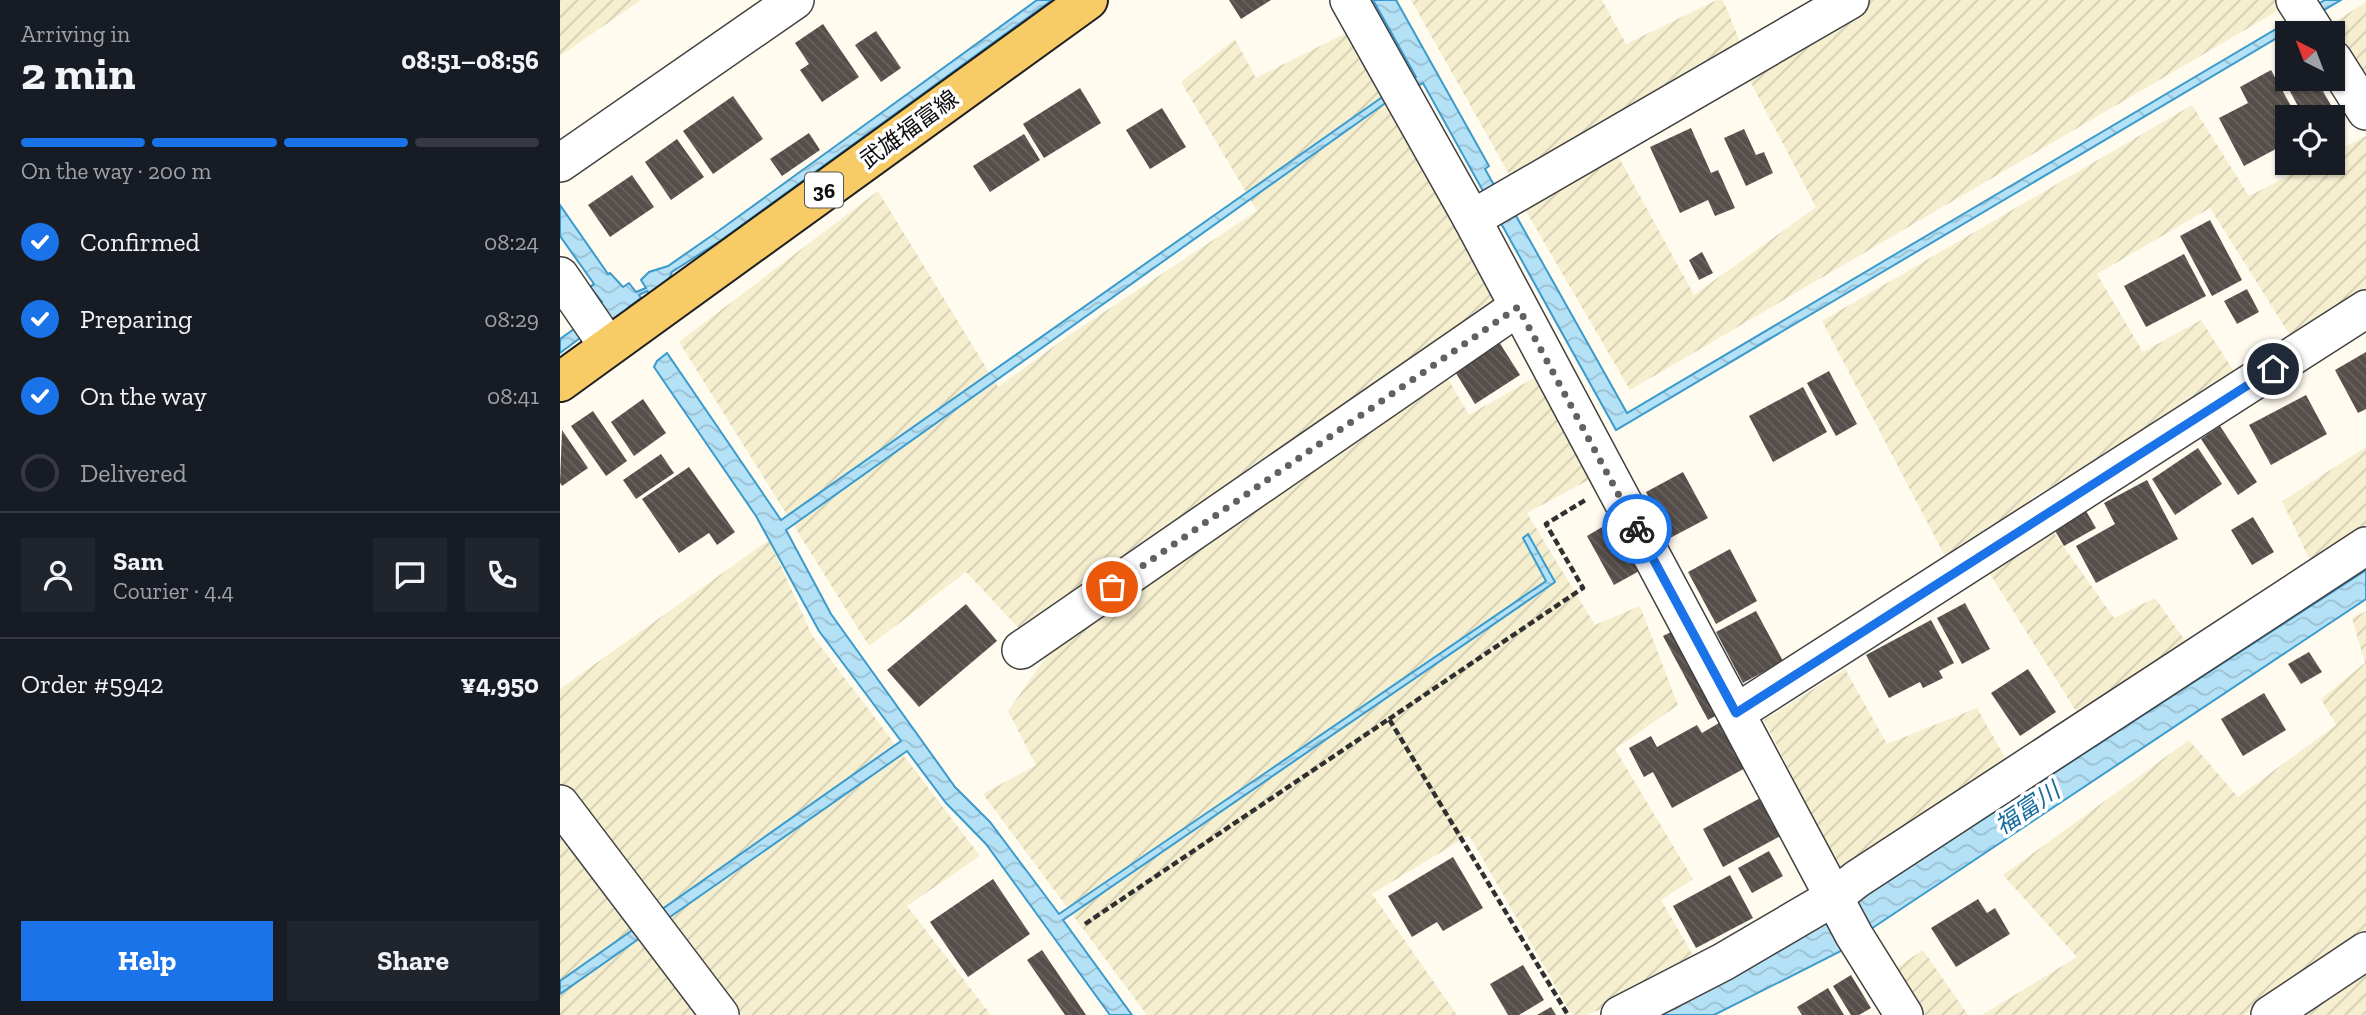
<!DOCTYPE html>
<html lang="en">
<head>
<meta charset="utf-8">
<style>
	body { margin:0; font-family:"Zilla Slab","Noto Sans JP",serif; background:#20242c; color:#f1f3f6; height:100vh; display:flex; flex-direction:column; font-size:26px; white-space:nowrap }
	* { box-sizing:border-box; margin:0 }
	p { font-size:23px; color:#9ea1a6 }
	.icon { flex:none; width:38px; height:38px; fill:none; stroke:currentColor; stroke-width:2; stroke-linecap:round; stroke-linejoin:round }
	.map { position:relative; flex:1; overflow:hidden }
	.drawer { display:flex; flex-direction:column; background:#171b24; width:560px }
	.drawer>* { flex:none }
	.needle { width:46px; rotate:318deg }
	.buttons { position:absolute; left:1715px; top:21px; display:grid; gap:14px }
	.buttons a { display:grid; place-items:center; width:70px; height:70px; border-radius:0px; background:#171b24; box-shadow:0 2px 5px #0004; font-size:35px }
	.pin { position:absolute; display:grid; place-items:center; width:60px; height:60px; color:#fff; margin:-30px; border:4px solid #fff; border-radius:50%; box-shadow:0 2px 7px #0007 }
	.courier { position:absolute; display:grid; place-items:center; width:70px; height:70px; margin:-35px; border:5px solid #1a73e8; border-radius:50%; background:#fff; color:#222; box-shadow:0 2px 9px #0007 }
	.headline em { font-style:normal; font-weight:700 }
	.headline div { display:flex; flex-direction:column-reverse }
	.headline { display:flex; align-items:center; justify-content:space-between; height:119px; padding:0 21px }
	h1 { font-size:46px; font-weight:700; line-height:52px }
	.bar { display:grid; grid-template-columns:repeat(4,1fr); gap:10px 7px; align-content:center; height:84px; padding:0 21px }
	.bar i { height:9px; border-radius:5px; background:#363941 }
	.bar .selected { background:#1a73e8 }
	.bar p { grid-column:span 4 }
	.line { display:flex; align-items:center; gap:18px; padding:0 21px; border-top:2px solid #363941 }
	.line div { flex:1 }
	.round { display:grid; place-items:center; flex:none; width:74px; height:74px; border-radius:0px; background:#20242c }
	ol { padding:0 21px; list-style:none }
	li { display:flex; align-items:center; gap:21px; height:77px }
	li p { margin-inline-start:auto }
	li .icon { padding:7px; border-radius:50%; background:#1a73e8; color:#fff; stroke-width:4 }
	li:last-child { color:#9ea1a6 }
	li i { width:38px; height:38px; border:4px solid #363941; border-radius:50% }
	.cta { display:flex; gap:14px; margin-top:auto; padding:14px 21px }
	.cta a { flex:1; height:80px; border-radius:0px; background:#1a73e8; color:#fff; font-size:28px; font-weight:700; line-height:80px; text-align:center }
	.cta a+a { background:#20242c; color:#f1f3f6 }
	main { display:flex; flex:1; min-height:0 }
	.map>svg:first-child { display:block }
	.farmland { fill:url(#farmland-furrows) }
	.water { fill:url(#water-waves); stroke:#3b9bcc; stroke-width:2 }
	.building { fill:url(#building-back-hatch) }
	.lines { fill:none; stroke-linecap:round; stroke-linejoin:round }
	.minor-casing { stroke:#414141; stroke-width:40 }
	.major-casing { stroke:#1f1f1f; stroke-width:42 }
	.path { stroke:#303030; stroke-width:4.5; stroke-dasharray:7 3.5; stroke-linecap:butt }
	.minor { stroke:#fff; stroke-width:37 }
	.major { stroke:#f7cb66; stroke-width:38 }
	.done { stroke:#62615d; stroke-width:7; stroke-dasharray:0 12.6 }
	.route { stroke:#1a73e8; stroke-width:9 }
	.labels { text-anchor:middle; dominant-baseline:central; stroke-width:7; stroke-linejoin:round; paint-order:stroke }
	.shield { fill:#fff; stroke:#565656; stroke-width:2 }
	.shield-label { font-size:21px; font-weight:bold; fill:#0e0e0e }
	.street-label { font-size:23px; fill:#0e0e0e; stroke:#fff }
	.water-label { font-size:24px; font-style:italic; fill:#176c9f; stroke:#fff }
</style>
</head>
<body>
<main>
<section class="drawer">
<div class="headline"><div><h1>2 min</h1><p>Arriving in</p></div><em>08:51–08:56</em></div>
<div class="bar"><i class="selected"></i><i class="selected"></i><i class="selected"></i><i></i><p>On the way · 200 m</p></div>
<ol>
<li><svg class="icon" aria-label="check" viewBox="0 0 24 24"><path d="M5 12l5 5 9-10"/></svg>Confirmed<p>08:24</p></li>
<li><svg class="icon" aria-label="check" viewBox="0 0 24 24"><path d="M5 12l5 5 9-10"/></svg>Preparing<p>08:29</p></li>
<li><svg class="icon" aria-label="check" viewBox="0 0 24 24"><path d="M5 12l5 5 9-10"/></svg>On the way<p>08:41</p></li>
<li><i></i>Delivered</li>
</ol>
<div class="line" style="height:126px"><a class="round"><svg class="icon" aria-label="person" viewBox="0 0 24 24"><circle cx="12" cy="8" r="4"/><path d="M4 21q1-7 8-7t8 7"/></svg></a><div><b>Sam</b><p>Courier · 4.4</p></div><a class="round"><svg class="icon" aria-label="chat" viewBox="0 0 24 24"><path d="M4 5h16v11H9l-5 4z"/></svg></a><a class="round"><svg class="icon" aria-label="phone" viewBox="0 0 24 24"><path d="M5 4h4l2 5-3 2q2 4 5 5l2-3 5 2v4C11 20 4 13 5 4z"/></svg></a></div>
<div class="line" style="height:91px"><div>Order #5942</div><b>¥4,950</b></div>
<div class="cta"><a>Help</a><a>Share</a></div>
</section>
<div class="map">
<svg width="1806" height="1015" viewBox="0 0 1806 1015">
	<defs>
		<pattern id="farmland-furrows" width="10" height="10" patternUnits="userSpaceOnUse" patternTransform="scale(1.75)"><rect width="10" height="10" fill="#f5efcf"/><path d="M-1 1l2-2M0 10L10 0M9 11l2-2" fill="none" stroke="#d1ccb1"/></pattern>
		<pattern id="water-waves" width="16" height="10" patternUnits="userSpaceOnUse" patternTransform="scale(1.75)"><rect width="16" height="10" fill="#b4e1f6"/><path d="M0 5q4-4 8 0t8 0" fill="none" stroke="#9ac0d2"/></pattern>
		<pattern id="building-back-hatch" width="6" height="6" patternUnits="userSpaceOnUse" patternTransform="scale(1.75)"><rect width="6" height="6" fill="#564e4a"/><path d="M-1 5l2 2M0 0l6 6M5-1l2 2" fill="none" stroke="#696360"/></pattern>
	</defs>
	<rect width="100%" height="100%" fill="#fffbef"/>
	<g class="farmland">
		<polygon points="0,0 81,0 0,56"/>
		<polygon points="851,0 1042,0 1066,44 1157,0 1163,0 1181,44 949,174"/>
		<polygon points="1311,0 1736,0 1070,390 963,206 1057,154 1134,295 1256,207 1187,75"/>
		<polygon points="1806,2 1806,83 1775,22"/>
		<polygon points="790,31 945,304 874,355 909,415 981,374 1034,477 967,513 1035,625 1080,606 1118,705 1055,749 1133,879 1101,900 1140,967 1027,1015 1012,1015 909,835 812,894 897,1015 587,1015 423,794 476,765 448,711 486,657 406,572 309,646 119,342 318,191 438,387 511,334 697,211 621,82 675,39 696,78"/>
		<polygon points="1632,105 1689,196 1753,163 1773,163 1773,153 1806,136 1806,293 1731,337 1650,208 1537,274 1583,352 1641,320 1677,376 1470,499 1554,618 1595,598 1629,646 1519,716 1413,547 1387,560 1262,321"/>
		<polygon points="1806,447 1806,527 1751,563 1722,501"/>
		<polygon points="209,540 252,635 420,856 347,906 431,1015 0,1015 0,839 22,823 0,792 0,689"/>
		<polygon points="1806,611 1806,933 1684,1015 1422,1015 1517,957 1443,875 1629,740 1678,797 1776,725 1761,699 1805,663 1792,618"/>
		<polygon points="1285,669 1327,744 1417,708 1448,763 1278,868 1204,720"/>
		<polygon points="1363,950 1408,1015 1360,1015 1335,969"/>
		<polygon points="1806,967 1806,1015 1736,1015"/>
	</g>
	<g class="water">
		<polygon points="477,0 492,0 160,241 112,272 110,277 91,295 87,291 79,295 81,298 69,307 63,315 28,332 0,353 0,339 21,324 42,302 30,287 34,284 0,236 0,205 48,274 50,273 63,287 69,283 76,292 86,288 81,280 89,272 108,266 157,232"/>
		<polygon points="813,0 836,0 929,166 925,169 951,215 955,214 1067,413 1765,0 1781,0 1056,430 863,83 831,99 226,530 271,614 395,787 430,822 499,914 986,581 963,538 968,534 995,582 503,920 572,1015 550,1015 426,844 386,803 347,751 0,994 0,981 341,741 259,631 196,516 94,367 97,361 107,353 221,520 828,93 856,77"/>
		<polygon points="1806,570 1806,599 1305,933 1285,949 1154,1015 1088,1015 1291,905"/>
	</g>
	<g class="building">
		<polygon points="669,0 711,0 681,19"/>
		<polygon points="263,24 299,77 262,102 240,70 249,64 235,43"/>
		<polygon points="316,31 341,68 321,82 295,45"/>
		<polygon points="1727,62 1727,79 1756,79 1772,107 1753,117 1744,117 1717,68"/>
		<polygon points="1711,70 1737,117 1727,117 1727,143 1684,166 1659,118 1688,103 1680,87"/>
		<polygon points="520,88 541,123 484,158 463,124"/>
		<polygon points="173,96 203,139 153,174 123,131"/>
		<polygon points="602,108 626,147 590,169 566,130"/>
		<polygon points="1131,128 1151,173 1158,170 1175,208 1155,216 1148,200 1120,213 1090,147"/>
		<polygon points="1184,129 1196,155 1204,152 1213,173 1186,186 1164,138"/>
		<polygon points="249,133 260,150 222,176 210,159"/>
		<polygon points="464,134 480,160 430,192 413,166"/>
		<polygon points="117,139 144,177 111,200 85,162"/>
		<polygon points="72,175 94,207 50,237 28,205"/>
		<polygon points="1650,220 1682,280 1652,296 1620,236"/>
		<polygon points="1142,252 1153,273 1139,280 1129,260"/>
		<polygon points="1624,254 1646,296 1586,327 1564,286"/>
		<polygon points="1687,289 1699,312 1677,324 1664,301"/>
		<polygon points="939,342 960,375 915,404 894,370"/>
		<polygon points="1806,352 1806,409 1798,413 1775,370"/>
		<polygon points="1269,371 1297,424 1276,436 1247,383"/>
		<polygon points="1243,387 1267,432 1213,462 1189,416"/>
		<polygon points="1746,395 1767,434 1711,465 1689,425"/>
		<polygon points="83,399 106,433 74,456 51,422"/>
		<polygon points="33,411 67,461 46,476 11,426"/>
		<polygon points="1660,426 1697,482 1678,495 1641,439"/>
		<polygon points="2,430 28,468 2,486 0,483"/>
		<polygon points="1638,448 1662,484 1615,515 1592,479"/>
		<polygon points="101,454 114,473 76,499 63,480"/>
		<polygon points="129,467 175,532 157,545 149,533 119,553 82,499"/>
		<polygon points="1123,472 1148,518 1110,538 1086,492"/>
		<polygon points="1587,480 1618,539 1536,583 1516,546 1555,524 1544,503"/>
		<polygon points="1526,511 1536,528 1504,546 1494,529"/>
		<polygon points="1693,517 1714,552 1692,565 1671,530"/>
		<polygon points="1054,520 1081,570 1054,585 1027,536"/>
		<polygon points="1170,549 1197,601 1156,624 1128,572"/>
		<polygon points="1405,603 1430,649 1402,664 1377,618"/>
		<polygon points="406,604 437,641 359,707 327,670"/>
		<polygon points="1196,611 1223,661 1183,683 1156,632"/>
		<polygon points="1371,620 1394,663 1379,671 1383,678 1363,688 1360,682 1329,698 1306,655"/>
		<polygon points="1119,628 1163,712 1148,720 1103,636"/>
		<polygon points="1749,652 1762,672 1741,684 1728,664"/>
		<polygon points="1468,669 1496,712 1460,736 1431,693"/>
		<polygon points="1704,693 1726,730 1683,756 1661,719"/>
		<polygon points="1164,720 1189,766 1112,808 1093,772 1084,777 1069,748 1091,736 1097,747 1137,725 1142,733"/>
		<polygon points="1204,796 1224,834 1163,867 1143,829"/>
		<polygon points="1209,851 1223,876 1192,893 1178,868"/>
		<polygon points="893,857 923,908 883,931 877,922 852,937 828,896"/>
		<polygon points="1170,875 1193,918 1136,948 1113,906"/>
		<polygon points="433,879 470,934 408,977 370,922"/>
		<polygon points="1418,899 1427,913 1435,908 1450,934 1396,967 1371,928"/>
		<polygon points="482,950 526,1015 505,1015 467,960"/>
		<polygon points="963,965 984,1000 959,1015 948,1015 930,984"/>
		<polygon points="1291,975 1311,1008 1299,1015 1291,1015 1273,986"/>
		<polygon points="1268,988 1284,1015 1242,1015 1237,1007"/>
		<polygon points="991,1007 996,1015 977,1015"/>
	</g>
	<g class="lines">
		<g class="minor-casing">
			<g id="minor">
				<polyline points="789,0 912,219 1294,935 1344,1015"/>
				<polyline points="1735,0 1756,33"/>
				<polyline points="1773,59 1806,111"/>
				<polyline points="0,163 235,0"/>
				<polyline points="912,219 1290,0"/>
				<polyline points="0,276 48,346"/>
				<polyline points="461,650 958,307"/>
				<polyline points="1176,713 1806,309"/>
				<polyline points="0,804 160,1015"/>
				<polyline points="1060,1015 1163,962 1274,897 1297,879 1806,546"/>
				<polyline points="1710,1015 1806,951"/>
			</g>
		</g>
		<g class="major-casing">
			<polyline id="major" points="0,382 528,0"/>
		</g>
		<g class="path">
			<polyline points="829,719 1023,588 986,524 1027,499"/>
			<polyline points="525,924 829,719 1008,1015"/>
		</g>
		<use href="#minor" class="minor"/>
		<use href="#major" class="major"/>
	</g>
	<g class="lines">
		<polyline class="done" points="552,587 958,307 1077,529"/>
		<polyline class="route" points="1077,529 1176,713 1713,369"/>
	</g>
	<g class="labels">
		<rect class="shield" x="245" y="172.5" width="38" height="35" rx="5"/>
		<g class="shield-label">
			<text x="264" y="190">36</text>
		</g>
		<g class="street-label">
			<text transform="translate(349 129) rotate(-36)">武雄福富線</text>
		</g>
		<g class="water-label">
			<text transform="translate(1467 808) rotate(-34)">福富川</text>
		</g>
	</g>
</svg>
<div class="buttons">
<a><svg class="needle" viewBox="-14 -14 28 28"><path d="M0-13l5 13h-10z" fill="#e53935"/><path d="M0 13l5-13h-10z" fill="#9ea1a6"/></svg></a>
<a><svg class="icon" aria-label="locate" viewBox="0 0 24 24"><circle cx="12" cy="12" r="6"/><path d="M12 2v4M12 18v4M2 12h4M18 12h4"/></svg></a>
</div>
<div class="pin" style="left:552px;top:587px;background:#ea580c"><svg class="icon" aria-label="bag" viewBox="0 0 24 24"><path d="M5 8h14l-1 12H6zM9 8a3 3 0 0 1 6 0"/></svg></div>
<div class="pin" style="left:1713px;top:369px;background:#1f2937"><svg class="icon" aria-label="home" viewBox="0 0 24 24"><path d="M3 11l9-7 9 7M6 9v11h12V9"/></svg></div>
<div class="courier" style="left:1077px;top:529px"><svg class="icon" aria-label="bike" viewBox="0 0 24 24"><circle cx="6" cy="16" r="4"/><circle cx="18" cy="16" r="4"/><path d="M6 16l4-8h5l3 8M10 8l3 8H6M13 5h3"/></svg></div>
</div>
</main>
</body>
</html>
